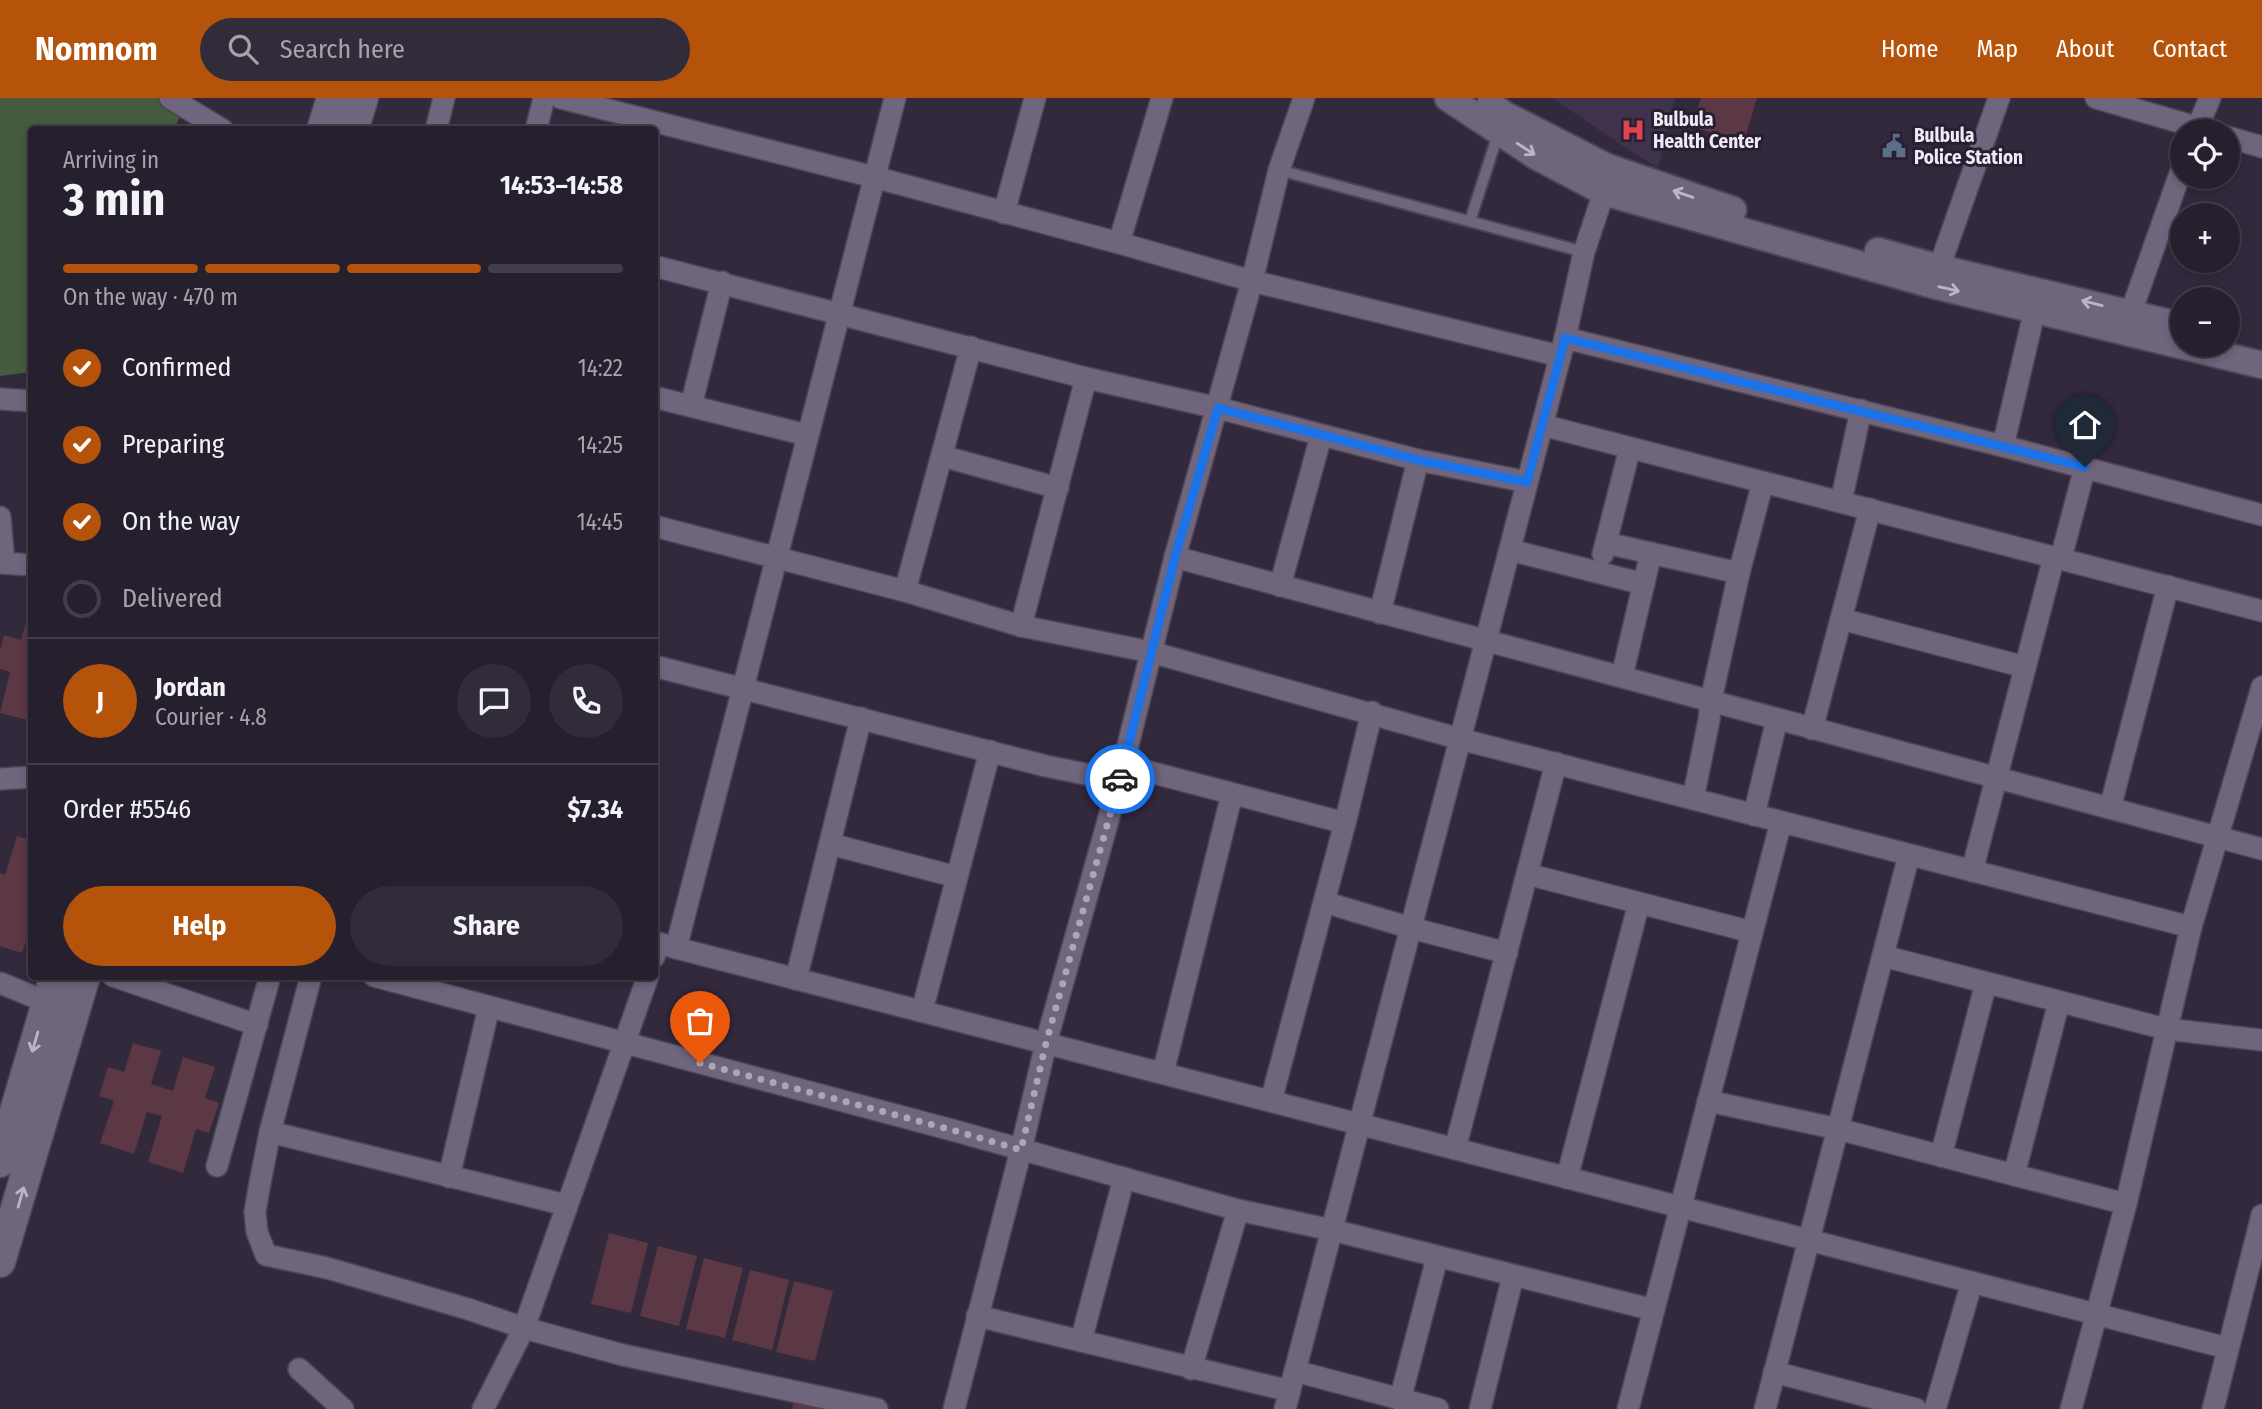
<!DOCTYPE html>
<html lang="en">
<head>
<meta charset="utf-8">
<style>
	body { margin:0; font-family:"Fira Sans Condensed",sans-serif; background:#322c3a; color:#f1f3f6; height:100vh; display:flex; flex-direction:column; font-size:26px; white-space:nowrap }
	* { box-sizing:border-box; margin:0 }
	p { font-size:23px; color:#a4a2aa }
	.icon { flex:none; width:38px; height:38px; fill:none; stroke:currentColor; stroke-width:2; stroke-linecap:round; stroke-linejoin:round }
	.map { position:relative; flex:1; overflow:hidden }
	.drawer { position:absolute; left:28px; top:28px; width:630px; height:854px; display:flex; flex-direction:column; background:#261f2e; border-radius:7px; box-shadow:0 4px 10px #0003,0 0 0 2px #423d4a }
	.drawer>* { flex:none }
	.controls { position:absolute; left:2170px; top:21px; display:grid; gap:14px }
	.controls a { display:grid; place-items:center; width:70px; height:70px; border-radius:50%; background:#261f2e; box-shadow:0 4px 10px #0003,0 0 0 2px #423d4a; font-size:35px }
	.pin { position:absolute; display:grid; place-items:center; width:60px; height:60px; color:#fff; margin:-72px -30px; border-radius:50% 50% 50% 0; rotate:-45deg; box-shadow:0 0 7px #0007 }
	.pin .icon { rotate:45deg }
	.courier { position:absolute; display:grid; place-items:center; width:70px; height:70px; margin:-35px; border:5px solid #1a73e8; border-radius:50%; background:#fff; color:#222; box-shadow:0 2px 9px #0007 }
	.summary em { font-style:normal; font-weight:700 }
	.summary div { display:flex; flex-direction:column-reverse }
	.summary { display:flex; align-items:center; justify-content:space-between; height:119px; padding:0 35px }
	h1 { font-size:46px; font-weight:700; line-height:52px }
	.bar { display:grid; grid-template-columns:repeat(4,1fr); gap:10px 7px; align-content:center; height:84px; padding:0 35px }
	.bar i { height:9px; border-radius:5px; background:#423d4a }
	.bar .current { background:#b45309 }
	.bar p { grid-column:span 4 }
	.line { display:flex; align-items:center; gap:18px; padding:0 35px; border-top:2px solid #423d4a }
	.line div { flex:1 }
	.round { display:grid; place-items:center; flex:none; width:74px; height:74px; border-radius:37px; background:#322c3a }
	ol { padding:0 35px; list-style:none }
	li { display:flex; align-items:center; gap:21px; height:77px }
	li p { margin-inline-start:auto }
	li .icon { padding:7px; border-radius:50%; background:#b45309; color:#fff; stroke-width:4 }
	li:last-child { color:#a4a2aa }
	li i { width:38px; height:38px; border:4px solid #423d4a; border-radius:50% }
	.button { display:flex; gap:14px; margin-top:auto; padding:14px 35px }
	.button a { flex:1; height:80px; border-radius:42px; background:#b45309; color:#fff; font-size:28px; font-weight:700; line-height:80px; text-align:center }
	.button a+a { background:#322c3a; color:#f1f3f6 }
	header { display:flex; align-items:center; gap:42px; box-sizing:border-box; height:98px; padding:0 35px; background:#b45309; color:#fff }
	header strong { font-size:33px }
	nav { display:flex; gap:38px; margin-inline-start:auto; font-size:24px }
	.search { width:490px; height:63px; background:#322c3a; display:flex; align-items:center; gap:18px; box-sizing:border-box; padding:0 24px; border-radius:38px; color:#a4a2aa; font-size:26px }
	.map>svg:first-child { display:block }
	.built { fill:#3e324c }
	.forest { fill:#445b3e }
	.building { fill:#5b3844 }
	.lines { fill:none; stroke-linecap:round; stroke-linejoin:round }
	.service-casing { stroke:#4d4556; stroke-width:14 }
	.minor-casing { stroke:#4d4556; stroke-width:24 }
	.tertiary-casing { stroke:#4d4556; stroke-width:30 }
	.secondary-casing { stroke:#4d4556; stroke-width:33 }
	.service { stroke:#6f657c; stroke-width:10 }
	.minor { stroke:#6f657c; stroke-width:21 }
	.tertiary { stroke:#6f657c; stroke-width:26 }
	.secondary { stroke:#6f657c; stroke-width:30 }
	.oneway { stroke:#bcb5c6 }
	.done { stroke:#ada6b6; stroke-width:7; stroke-dasharray:0 12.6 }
	.route { stroke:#1a73e8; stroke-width:9 }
	.labels { text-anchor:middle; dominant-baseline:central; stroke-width:6; stroke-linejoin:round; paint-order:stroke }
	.poi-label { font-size:19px; font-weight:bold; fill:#efeaf7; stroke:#281f32; text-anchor:start }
</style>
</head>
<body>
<header>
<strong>Nomnom</strong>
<div class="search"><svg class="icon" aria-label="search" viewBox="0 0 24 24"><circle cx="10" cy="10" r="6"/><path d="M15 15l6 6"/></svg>Search here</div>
<nav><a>Home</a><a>Map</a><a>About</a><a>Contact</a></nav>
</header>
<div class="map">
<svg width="2262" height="1311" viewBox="0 0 2262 1311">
	<rect width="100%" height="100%" fill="#32293d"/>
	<polygon class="built" points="1552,0 1675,0 1658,70 1629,52"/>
	<polygon class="forest" points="0,0 189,0 174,31 32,32 31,274 0,278"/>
	<g class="building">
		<polygon points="1701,0 1757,0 1745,40 1738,38 1737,43 1699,31 1700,27 1693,25"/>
		<polygon points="29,512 32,513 32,623 0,615 10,574 0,571 0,553 4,537 21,542"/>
		<polygon points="17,738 32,743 32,826 22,855 0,848 0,775 5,777"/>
		<polygon points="133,945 161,953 151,986 173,993 183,959 215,969 205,1000 219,1005 209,1035 196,1031 183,1075 148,1064 162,1018 147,1014 134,1056 100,1045 114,1003 99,998 108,969 124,974"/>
		<polygon points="609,1135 648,1145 631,1215 591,1206"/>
		<polygon points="658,1148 697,1158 679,1228 640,1218"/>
		<polygon points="704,1160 743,1170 725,1240 686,1231"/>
		<polygon points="750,1172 789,1182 772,1252 732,1242"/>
		<polygon points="794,1183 833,1193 815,1263 776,1254"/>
		<polygon points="795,1299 824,1305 822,1311 792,1311"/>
	</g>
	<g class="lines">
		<g class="service-casing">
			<g id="service">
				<polyline points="1279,72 1584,154"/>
				<polyline points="1470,123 1499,33"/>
			</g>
		</g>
		<g class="minor-casing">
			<g id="minor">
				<polyline points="170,0 223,32"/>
				<polyline points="561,0 874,79 1119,145 1252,183 1560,258"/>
				<polyline points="2096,0 2210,33"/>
				<polyline points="436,32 444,0"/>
				<polyline points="536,32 544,0"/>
				<polyline points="2196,33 2210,0"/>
				<polyline points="2228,39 2262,49"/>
				<polyline points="1004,115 1035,0"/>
				<polyline points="1119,145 1162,0"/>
				<polyline points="654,168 1086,280 1218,310 1418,362 1527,384"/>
				<polyline points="1939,170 1999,0"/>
				<polyline points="2131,214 2182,70"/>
				<polyline points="1565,240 2003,348 2262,417"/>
				<polyline points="654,299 807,337"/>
				<polyline points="0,301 32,303"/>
				<polyline points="691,308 722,184"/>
				<polyline points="1542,327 2262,513"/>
				<polyline points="2003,348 2035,211"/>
				<polyline points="942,358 1058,390"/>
				<polyline points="1841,404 1861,312"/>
				<polyline points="0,419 4,465"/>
				<polyline points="654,428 905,493 1021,528 1151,554 1460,641 2191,829"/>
				<polyline points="1606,445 1739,475"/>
				<polyline points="1510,452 1644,486"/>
				<polyline points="1603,456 1630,350"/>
				<polyline points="1175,459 2262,751"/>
				<polyline points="2061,460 2085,369"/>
				<polyline points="0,465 32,467"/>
				<polyline points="1280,488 1321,338"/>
				<polyline points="905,493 971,249"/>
				<polyline points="1380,515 1418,362"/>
				<polyline points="1841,521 2025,569"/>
				<polyline points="1021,528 1086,280"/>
				<polyline points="654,568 1046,668 1119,683"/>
				<polyline points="1622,578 1651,455"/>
				<polyline points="1812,631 1870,411"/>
				<polyline points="1123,667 1345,725"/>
				<polyline points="0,681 32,679"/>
				<polyline points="1693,701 1709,622 1711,602 1739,475 1763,384"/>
				<polyline points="2110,710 2168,488"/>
				<polyline points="1754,717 1777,621"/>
				<polyline points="830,746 957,779"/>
				<polyline points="1972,773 2054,459"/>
				<polyline points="1527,776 1752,834"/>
				<polyline points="1324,804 1411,830 1507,855"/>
				<polyline points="676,850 2227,1250"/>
				<polyline points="1883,858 2166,931 2262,942"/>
				<polyline points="654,859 659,845 676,850 683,823 895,0"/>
				<polyline points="113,878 257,927"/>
				<polyline points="311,878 270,1034 259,1090 255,1114 257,1134 266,1157 327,1170 468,1211 524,1230 623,1257 877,1311"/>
				<polyline points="374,878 952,1032 1238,1112 1332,1132 1654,1212"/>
				<polyline points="796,881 861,620"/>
				<polyline points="0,885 47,904"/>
				<polyline points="922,913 990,653"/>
				<polyline points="1163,975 1232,696"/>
				<polyline points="1271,1003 1345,725 1372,614"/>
				<polyline points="1708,1003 1838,1031 2126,1106"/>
				<polyline points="270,1034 566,1107"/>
				<polyline points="1455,1051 1556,665"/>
				<polyline points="1941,1058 1986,885"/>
				<polyline points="217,1068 270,878"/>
				<polyline points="2014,1077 2059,904"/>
				<polyline points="449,1079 489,909"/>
				<polyline points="1567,1080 1639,805"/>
				<polyline points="977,1218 1290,1293"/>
				<polyline points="1081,1243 1124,1080"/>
				<polyline points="299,1271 343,1311"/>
				<polyline points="1191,1271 1238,1112"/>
				<polyline points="1295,1273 1438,1311"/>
				<polyline points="1774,1274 1916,1311"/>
				<polyline points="1400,1302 1437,1160"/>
				<polyline points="483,1311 524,1230 648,878"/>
				<polyline points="954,1311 1021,1052 1046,945 1119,683 1175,459 1252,183 1279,72 1304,0"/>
				<polyline points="1285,1311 1565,240 1584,154 1604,94"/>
				<polyline points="1480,1311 1513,1178"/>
				<polyline points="1628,1311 1781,724"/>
				<polyline points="1765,1311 1909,757"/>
				<polyline points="1935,1311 1972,1184"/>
				<polyline points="2071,1311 2126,1106 2191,829 2262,589"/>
				<polyline points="2213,1311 2262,1117"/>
			</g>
		</g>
		<g class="tertiary-casing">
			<g id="tertiary">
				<polyline points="1448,0 1536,58 1604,94 1933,187 2262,267"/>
				<polyline points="1490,7 1505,17 1607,69 1733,112"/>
				<polyline points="1878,153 1939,170 2182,228"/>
			</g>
		</g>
		<g class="secondary-casing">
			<g id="secondary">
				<polyline points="322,32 332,0"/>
				<polyline points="353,32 363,0"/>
				<polyline points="0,1064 55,878"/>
				<polyline points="0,1164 85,878"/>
			</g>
		</g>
		<use href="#service" class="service"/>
		<use href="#minor" class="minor"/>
		<use href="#tertiary" class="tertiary"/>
		<use href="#secondary" class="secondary"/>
	</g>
	<defs><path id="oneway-shaft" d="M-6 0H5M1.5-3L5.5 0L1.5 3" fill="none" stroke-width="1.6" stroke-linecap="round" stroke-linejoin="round" transform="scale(1.75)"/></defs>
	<g class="oneway">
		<use href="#oneway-shaft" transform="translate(1526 51) rotate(33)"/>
		<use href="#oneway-shaft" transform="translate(1683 96) rotate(-161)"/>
		<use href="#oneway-shaft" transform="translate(1949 191) rotate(13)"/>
		<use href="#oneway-shaft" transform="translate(2092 205) rotate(-166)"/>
		<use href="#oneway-shaft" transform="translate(35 944) rotate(106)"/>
		<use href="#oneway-shaft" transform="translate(21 1099) rotate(-74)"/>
	</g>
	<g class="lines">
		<polyline class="done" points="700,965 952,1032 1021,1052 1046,945 1120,681"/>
		<polyline class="route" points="1120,681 1175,459 1218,310 1418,362 1527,384 1565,240 2085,369"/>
	</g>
	<defs>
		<g id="hospital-bare" transform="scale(1.89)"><path d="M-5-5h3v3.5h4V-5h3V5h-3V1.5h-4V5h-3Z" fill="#e0444e" stroke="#281f32" stroke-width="2.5" paint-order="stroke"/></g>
		<g id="civic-bare" transform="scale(1.89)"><path d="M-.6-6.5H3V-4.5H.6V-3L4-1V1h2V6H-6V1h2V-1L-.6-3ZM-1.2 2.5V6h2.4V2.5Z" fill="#5c6f8a" stroke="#281f32" stroke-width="2.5" paint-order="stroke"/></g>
	</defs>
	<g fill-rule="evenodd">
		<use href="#hospital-bare" x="1633" y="32"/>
		<use href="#civic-bare" x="1894" y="48"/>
	</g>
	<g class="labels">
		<g class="poi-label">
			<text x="1653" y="21">Bulbula<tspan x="1653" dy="22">Health Center</tspan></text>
			<text x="1914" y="37">Bulbula<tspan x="1914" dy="22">Police Station</tspan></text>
		</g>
	</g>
</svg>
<div class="controls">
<a><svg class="icon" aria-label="locate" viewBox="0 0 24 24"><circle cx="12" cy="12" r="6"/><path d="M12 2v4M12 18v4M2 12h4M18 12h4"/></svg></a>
<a>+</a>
<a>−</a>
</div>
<div class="pin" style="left:700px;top:965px;background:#ea580c"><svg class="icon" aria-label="bag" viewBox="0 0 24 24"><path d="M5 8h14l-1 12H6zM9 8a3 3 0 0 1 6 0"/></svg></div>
<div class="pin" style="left:2085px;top:369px;background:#1f2937"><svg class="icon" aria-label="home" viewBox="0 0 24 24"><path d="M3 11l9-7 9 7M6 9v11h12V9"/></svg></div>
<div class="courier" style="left:1120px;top:681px"><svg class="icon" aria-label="car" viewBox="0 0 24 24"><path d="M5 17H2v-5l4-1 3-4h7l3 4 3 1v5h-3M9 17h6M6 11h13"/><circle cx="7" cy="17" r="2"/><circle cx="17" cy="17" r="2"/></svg></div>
<section class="drawer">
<div class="summary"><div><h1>3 min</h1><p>Arriving in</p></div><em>14:53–14:58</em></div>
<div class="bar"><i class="current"></i><i class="current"></i><i class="current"></i><i></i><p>On the way · 470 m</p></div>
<ol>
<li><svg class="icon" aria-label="check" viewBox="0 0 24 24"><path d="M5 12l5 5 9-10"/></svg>Confirmed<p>14:22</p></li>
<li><svg class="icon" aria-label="check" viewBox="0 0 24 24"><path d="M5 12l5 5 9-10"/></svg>Preparing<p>14:25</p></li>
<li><svg class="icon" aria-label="check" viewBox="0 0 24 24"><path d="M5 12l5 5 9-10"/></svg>On the way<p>14:45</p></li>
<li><i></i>Delivered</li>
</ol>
<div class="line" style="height:126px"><b class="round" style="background:#b45309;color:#fff">J</b><div><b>Jordan</b><p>Courier · 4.8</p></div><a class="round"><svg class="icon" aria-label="chat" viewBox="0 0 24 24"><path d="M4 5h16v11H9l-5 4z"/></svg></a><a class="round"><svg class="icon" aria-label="phone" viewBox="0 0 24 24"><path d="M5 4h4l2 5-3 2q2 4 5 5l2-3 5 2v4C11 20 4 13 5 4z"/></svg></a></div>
<div class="line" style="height:91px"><div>Order #5546</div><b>$7.34</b></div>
<div class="button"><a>Help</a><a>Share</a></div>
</section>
</div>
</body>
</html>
